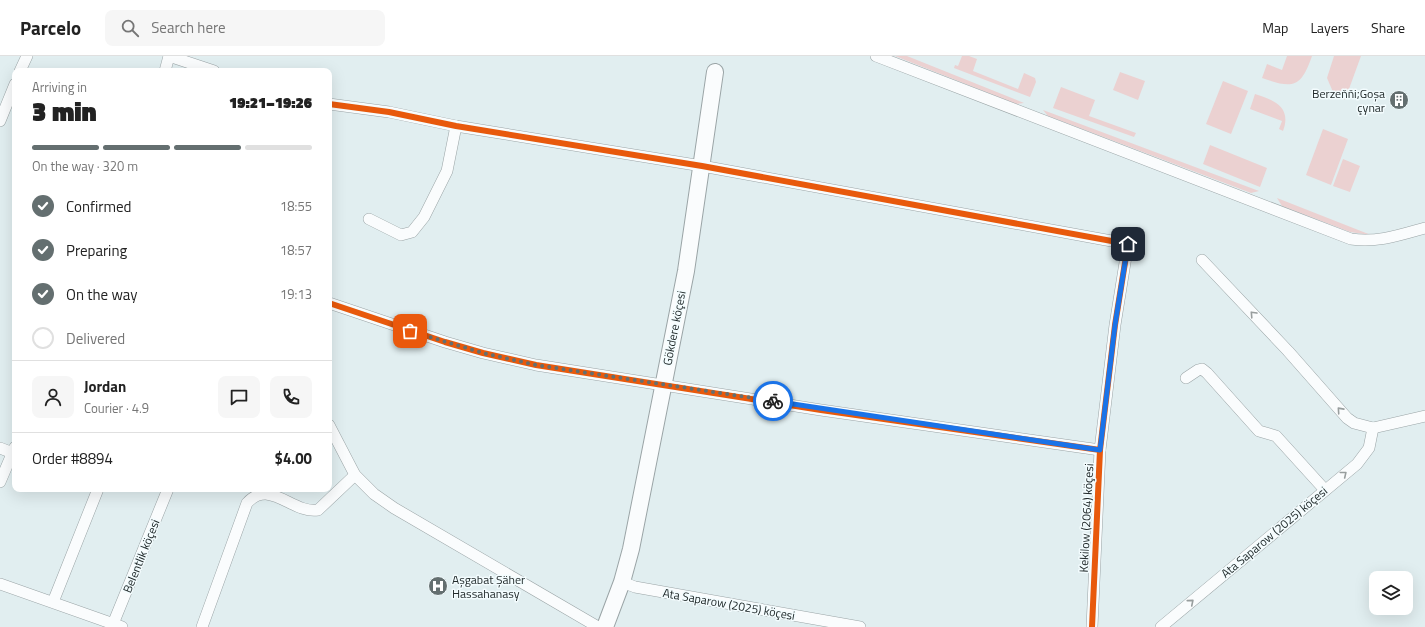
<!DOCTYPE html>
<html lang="en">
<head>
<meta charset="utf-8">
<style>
	body { margin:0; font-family:"Titillium Web",sans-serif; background:#f6f6f6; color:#222; height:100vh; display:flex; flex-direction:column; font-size:15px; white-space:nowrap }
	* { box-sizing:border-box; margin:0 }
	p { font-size:13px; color:#767676 }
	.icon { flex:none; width:22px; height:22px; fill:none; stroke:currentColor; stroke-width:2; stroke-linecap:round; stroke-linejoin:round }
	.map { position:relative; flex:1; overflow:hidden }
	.side { position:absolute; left:12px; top:12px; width:320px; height:424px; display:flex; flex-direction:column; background:#fff; border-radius:8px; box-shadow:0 4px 16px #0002 }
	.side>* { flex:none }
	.fabs { position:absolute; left:1369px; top:515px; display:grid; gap:8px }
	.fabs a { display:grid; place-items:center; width:44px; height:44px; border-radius:8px; background:#fff; box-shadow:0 4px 16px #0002; font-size:20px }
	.pin { position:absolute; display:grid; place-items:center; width:34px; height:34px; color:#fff; margin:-17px; border-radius:8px; box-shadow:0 2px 6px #0006 }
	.courier { position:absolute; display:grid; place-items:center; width:40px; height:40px; margin:-20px; border:3px solid #1a73e8; border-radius:50%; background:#fff; color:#222; box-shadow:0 1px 5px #0007 }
	.summary em { font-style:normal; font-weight:800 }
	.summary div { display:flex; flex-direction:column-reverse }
	.summary { display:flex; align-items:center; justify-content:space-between; height:68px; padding:0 20px }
	h1 { font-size:26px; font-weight:800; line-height:30px }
	.bar { display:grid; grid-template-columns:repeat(4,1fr); gap:6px 4px; align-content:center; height:48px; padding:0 20px }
	.bar i { height:5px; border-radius:3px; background:#e0e0e0 }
	.bar .current { background:#646f70 }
	.bar p { grid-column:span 4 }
	.line { display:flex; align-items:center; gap:10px; padding:0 20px; border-top:1px solid #e0e0e0 }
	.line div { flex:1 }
	.round { display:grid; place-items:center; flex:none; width:42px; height:42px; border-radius:8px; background:#f6f6f6 }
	ol { padding:0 20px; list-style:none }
	li { display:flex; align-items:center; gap:12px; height:44px }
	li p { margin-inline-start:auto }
	li .icon { padding:4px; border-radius:50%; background:#646f70; color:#fff; stroke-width:4 }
	li:last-child { color:#767676 }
	li i { width:22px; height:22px; border:2px solid #e0e0e0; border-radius:50% }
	header { display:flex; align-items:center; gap:24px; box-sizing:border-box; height:56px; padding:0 20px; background:#fff; border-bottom:1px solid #e0e0e0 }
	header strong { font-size:19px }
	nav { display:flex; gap:22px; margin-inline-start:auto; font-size:14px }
	.search { width:280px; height:36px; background:#f6f6f6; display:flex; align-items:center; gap:10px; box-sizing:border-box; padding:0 14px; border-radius:8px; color:#767676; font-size:15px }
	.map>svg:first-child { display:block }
	.green { fill:#ebd1d1 }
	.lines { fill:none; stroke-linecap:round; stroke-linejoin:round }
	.street-casing { stroke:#9aa4a6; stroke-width:12 }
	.secondary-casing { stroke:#9aa4a6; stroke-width:18 }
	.street { stroke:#fafcfd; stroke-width:11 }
	.secondary { stroke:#fafcfd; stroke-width:16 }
	.cycleway-casing { stroke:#f3fcfe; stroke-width:8 }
	.cycleway { stroke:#e8590c; stroke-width:6 }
	.oneway { stroke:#989e9e }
	.done { stroke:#646f70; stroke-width:4; stroke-dasharray:0 7.2 }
	.route { stroke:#1a73e8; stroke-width:5 }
	.labels { text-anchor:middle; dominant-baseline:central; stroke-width:3; stroke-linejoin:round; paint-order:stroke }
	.poi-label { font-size:12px; fill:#212a2b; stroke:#f3fcfe; text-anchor:end }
	.street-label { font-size:12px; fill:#212a2b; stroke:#f3fcfe }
</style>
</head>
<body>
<header>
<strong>Parcelo</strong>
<div class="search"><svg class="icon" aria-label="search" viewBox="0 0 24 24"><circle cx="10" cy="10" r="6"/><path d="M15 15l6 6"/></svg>Search here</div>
<nav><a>Map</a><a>Layers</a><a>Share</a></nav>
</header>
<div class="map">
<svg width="1425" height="571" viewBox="0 0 1425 571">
	<rect width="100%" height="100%" fill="#e1eef0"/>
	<g class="green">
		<polygon points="895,0 907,0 1024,47 1016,48"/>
		<polygon points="962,0 969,0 977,3 973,15 1018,33 1024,17 1035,22 1036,26 1030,41 954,12 955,9 958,10"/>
		<path d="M1287,0H1312C1301,32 1293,33 1262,22L1267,8L1282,14Z"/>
		<polygon points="1334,0 1361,0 1345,44 1333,36 1327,22"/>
		<polygon points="1120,16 1145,25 1138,44 1113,34"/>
		<polygon points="1223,25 1248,35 1231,78 1206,68"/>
		<polygon points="1061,31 1095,44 1089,60 1136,77 1134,81 1053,52"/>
		<path d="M1255,38C1274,44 1292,51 1283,75L1279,73L1282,65L1250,53Z"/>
		<polygon points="1043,54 1259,135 1251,137 1048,60"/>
		<polygon points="1323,73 1348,83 1331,129 1306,119"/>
		<polygon points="1210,89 1267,112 1260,131 1203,108"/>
		<polygon points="1343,103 1360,110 1350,136 1333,130"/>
		<polygon points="1277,142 1371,179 1350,176 1282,150"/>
	</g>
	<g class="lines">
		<g class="street-casing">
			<g id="street">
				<polyline points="169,0 214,15"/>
				<path d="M876,0L1351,183C1377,187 1400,179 1425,172"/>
				<polyline points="20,15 27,0"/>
				<polyline points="165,15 169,0"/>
				<polyline points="329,48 389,56 456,70 702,110 1128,188 1115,269 1100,394 1092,571"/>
				<polyline points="0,65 15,28"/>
				<polyline points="369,163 401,179 412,176 424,161 447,115 456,70"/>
				<polyline points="1202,204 1288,295 1347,362 1354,367 1373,372"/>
				<polyline points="329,247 445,286 483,297 536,309 821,354 1100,394"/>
				<polyline points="1186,322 1198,314 1202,313 1207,317 1259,375 1276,380 1325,434"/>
				<polyline points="329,369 355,419 374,438 394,452 598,571"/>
				<polyline points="1373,372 1425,360"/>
				<polyline points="0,392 13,397"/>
				<polyline points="0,426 15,391"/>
				<polyline points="622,526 635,531 860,571"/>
				<polyline points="0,528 122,571"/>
				<polyline points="53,546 98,433"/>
				<polyline points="113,568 168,433"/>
				<path d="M202,571L247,447C270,422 292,458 318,454L355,419"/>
				<polyline points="1161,571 1357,408 1369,392 1373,372"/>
			</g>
		</g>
		<g class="secondary-casing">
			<polyline id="secondary" points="605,571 622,526 631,493 686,215 715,16"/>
		</g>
		<use href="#street" class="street"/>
		<use href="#secondary" class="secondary"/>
		<g class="cycleway-casing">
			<g id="cycleway">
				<polyline points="329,48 389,56 456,70 702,110 1128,188 1115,269 1100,394 1092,571"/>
				<polyline points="329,247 445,286 483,297 536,309 821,354 1100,394"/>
			</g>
		</g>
		<use href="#cycleway" class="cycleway"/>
	</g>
	<defs><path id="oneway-chevron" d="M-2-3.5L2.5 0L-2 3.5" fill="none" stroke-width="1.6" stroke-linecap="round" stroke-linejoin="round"/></defs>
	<g class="oneway">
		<use href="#oneway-chevron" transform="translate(1253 258) rotate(-133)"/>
		<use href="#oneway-chevron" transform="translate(1340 354) rotate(-132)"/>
		<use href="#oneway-chevron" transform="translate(1344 418) rotate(-39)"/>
		<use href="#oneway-chevron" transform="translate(1191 546) rotate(-40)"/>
	</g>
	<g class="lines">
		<polyline class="done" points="410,275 483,297 536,309 773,345"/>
		<polyline class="route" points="773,345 1100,394 1115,269 1128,188"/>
	</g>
	<defs>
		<g id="building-disc" transform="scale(1)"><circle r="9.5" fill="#646f70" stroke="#f3fcfe"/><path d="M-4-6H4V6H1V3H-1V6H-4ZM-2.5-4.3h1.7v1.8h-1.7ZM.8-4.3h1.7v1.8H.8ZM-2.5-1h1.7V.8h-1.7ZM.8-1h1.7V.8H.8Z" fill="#fff"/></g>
		<g id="hospital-disc" transform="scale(1)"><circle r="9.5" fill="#646f70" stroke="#f3fcfe"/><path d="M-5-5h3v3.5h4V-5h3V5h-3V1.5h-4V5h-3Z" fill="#fff"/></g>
	</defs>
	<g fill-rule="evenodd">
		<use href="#building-disc" x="1399" y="44"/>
		<use href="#hospital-disc" x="438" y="530"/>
	</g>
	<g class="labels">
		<g class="poi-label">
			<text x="1385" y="37">Berzeňňi;Goşa<tspan x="1385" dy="14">çynar</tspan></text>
			<text x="452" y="523" text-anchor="start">Aşgabat Şäher<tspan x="452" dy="14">Hassahanasy</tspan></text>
		</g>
		<g class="street-label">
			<text transform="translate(674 272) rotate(-79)">Gökdere köçesi</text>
			<text transform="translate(1086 462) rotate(-87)">Kekilow (2064) köçesi</text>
			<text transform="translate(1274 476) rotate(-40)">Ata Saparow (2025) köçesi</text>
			<text transform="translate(141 500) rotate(-68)">Belentlik köçesi</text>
			<text transform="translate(729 548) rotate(10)">Ata Saparow (2025) köçesi</text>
		</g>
	</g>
</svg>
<div class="fabs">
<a><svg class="icon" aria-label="layers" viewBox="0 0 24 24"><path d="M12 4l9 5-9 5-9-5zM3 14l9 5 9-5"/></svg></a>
</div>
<div class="pin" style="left:410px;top:275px;background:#ea580c"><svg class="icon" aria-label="bag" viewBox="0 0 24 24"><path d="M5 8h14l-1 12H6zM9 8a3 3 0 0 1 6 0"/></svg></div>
<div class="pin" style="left:1128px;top:188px;background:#1f2937"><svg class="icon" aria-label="home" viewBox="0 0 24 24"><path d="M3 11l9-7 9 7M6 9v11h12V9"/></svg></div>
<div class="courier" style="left:773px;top:345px"><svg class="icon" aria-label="bike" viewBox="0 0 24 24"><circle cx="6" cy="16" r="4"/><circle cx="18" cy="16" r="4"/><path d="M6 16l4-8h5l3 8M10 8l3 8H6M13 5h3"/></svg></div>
<section class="side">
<div class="summary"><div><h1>3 min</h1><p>Arriving in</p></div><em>19:21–19:26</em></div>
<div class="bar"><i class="current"></i><i class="current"></i><i class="current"></i><i></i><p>On the way · 320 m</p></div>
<ol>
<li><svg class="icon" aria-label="check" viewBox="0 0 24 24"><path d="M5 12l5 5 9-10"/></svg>Confirmed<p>18:55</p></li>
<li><svg class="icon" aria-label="check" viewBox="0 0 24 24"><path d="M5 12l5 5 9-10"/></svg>Preparing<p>18:57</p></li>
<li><svg class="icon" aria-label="check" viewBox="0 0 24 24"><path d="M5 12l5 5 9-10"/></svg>On the way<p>19:13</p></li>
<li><i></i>Delivered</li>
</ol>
<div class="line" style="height:72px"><a class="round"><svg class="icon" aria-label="person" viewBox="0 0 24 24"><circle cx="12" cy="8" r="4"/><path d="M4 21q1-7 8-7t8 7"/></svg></a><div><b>Jordan</b><p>Courier · 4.9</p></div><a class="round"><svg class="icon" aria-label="chat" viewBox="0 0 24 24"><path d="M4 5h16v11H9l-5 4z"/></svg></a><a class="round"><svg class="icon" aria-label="phone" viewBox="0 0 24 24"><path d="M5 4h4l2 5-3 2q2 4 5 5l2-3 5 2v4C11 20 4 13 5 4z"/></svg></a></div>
<div class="line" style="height:52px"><div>Order #8894</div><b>$4.00</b></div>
</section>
</div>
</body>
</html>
